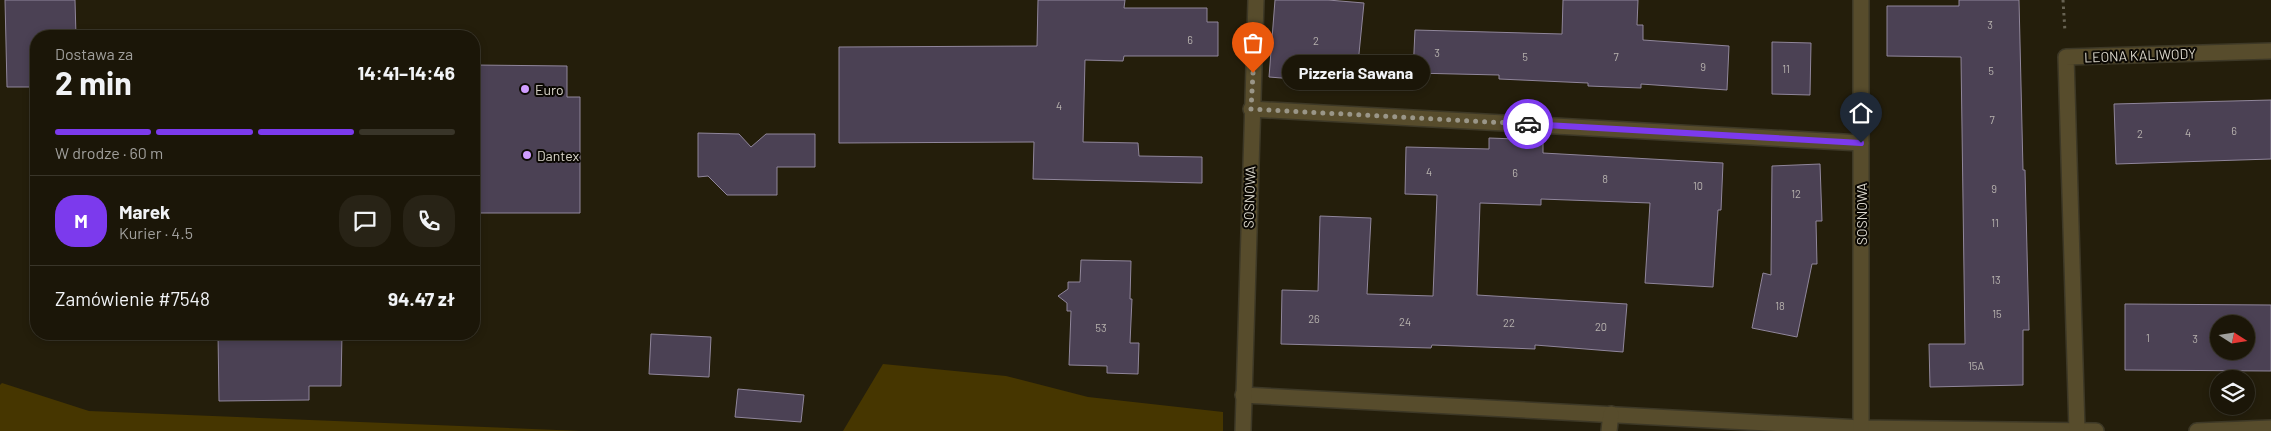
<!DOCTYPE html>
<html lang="pl">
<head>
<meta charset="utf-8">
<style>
	body { margin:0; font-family:Barlow,sans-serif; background:#282316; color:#f1f3f6; height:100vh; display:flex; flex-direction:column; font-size:19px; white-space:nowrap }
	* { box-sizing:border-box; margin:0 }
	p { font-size:16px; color:#a09f9c }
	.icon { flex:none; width:28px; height:28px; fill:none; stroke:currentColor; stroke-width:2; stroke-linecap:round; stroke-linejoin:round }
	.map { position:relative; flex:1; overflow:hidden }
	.sheet { position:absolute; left:30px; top:30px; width:450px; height:310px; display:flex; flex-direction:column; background:#1b1608; border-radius:20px; box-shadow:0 2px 8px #0003,0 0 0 1px #393529 }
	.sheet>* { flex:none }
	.needle { width:32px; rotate:102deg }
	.fabs { position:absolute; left:2210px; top:315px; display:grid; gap:10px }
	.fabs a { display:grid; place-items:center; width:45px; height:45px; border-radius:50%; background:#1b1608; box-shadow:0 2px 8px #0003,0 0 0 1px #393529; font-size:25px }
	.pin { position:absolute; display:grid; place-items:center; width:42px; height:42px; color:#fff; margin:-51px -21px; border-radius:50% 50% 50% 0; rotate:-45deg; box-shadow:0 0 5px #0007 }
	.pin .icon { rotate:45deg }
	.courier { position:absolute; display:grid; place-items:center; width:50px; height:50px; margin:-25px; border:4px solid #7c3aed; border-radius:50%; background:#fff; color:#222; box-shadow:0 1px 6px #0007 }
	.bubble { position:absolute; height:35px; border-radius:18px; background:#1b1608; box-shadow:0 2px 8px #0003,0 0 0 1px #393529; font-size:16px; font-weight:700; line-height:35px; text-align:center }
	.summary em { font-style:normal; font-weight:700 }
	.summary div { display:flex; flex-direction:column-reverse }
	.summary { display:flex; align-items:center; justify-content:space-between; height:85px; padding:0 25px }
	h1 { font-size:32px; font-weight:700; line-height:38px }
	.bar { display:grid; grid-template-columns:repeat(4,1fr); gap:8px 5px; align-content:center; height:60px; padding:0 25px }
	.bar i { height:6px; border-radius:4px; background:#393529 }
	.bar .selected { background:#7c3aed }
	.bar p { grid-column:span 4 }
	.line { display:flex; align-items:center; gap:12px; padding:0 25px; border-top:1px solid #393529 }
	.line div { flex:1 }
	.round { display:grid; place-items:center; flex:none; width:52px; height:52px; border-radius:20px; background:#282316 }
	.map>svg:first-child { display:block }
	.green { fill:#463600 }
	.building { fill:#4b4154; stroke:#90869b; fill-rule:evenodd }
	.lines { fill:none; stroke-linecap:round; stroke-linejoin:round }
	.minor-casing { stroke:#3d3826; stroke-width:18 }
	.path { stroke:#676252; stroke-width:3; stroke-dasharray:2.5 4; stroke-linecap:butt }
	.minor { stroke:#574c2c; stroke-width:15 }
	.done { stroke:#9a9688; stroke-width:5; stroke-dasharray:0 9 }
	.route { stroke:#7c3aed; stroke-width:6 }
	.poi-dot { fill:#d09dff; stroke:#0b0803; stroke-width:2 }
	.labels { text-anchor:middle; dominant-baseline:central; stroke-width:4; stroke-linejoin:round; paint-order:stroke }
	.number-label { font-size:11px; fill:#b6b1ad }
	.street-label { font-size:14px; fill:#dad6cb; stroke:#0b0803 }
	.poi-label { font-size:14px; fill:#dad6cb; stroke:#0b0803; text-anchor:start }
</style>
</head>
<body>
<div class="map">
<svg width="2271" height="431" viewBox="0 0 2271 431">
	<rect width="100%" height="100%" fill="#241e0b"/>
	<g class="green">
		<polygon points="883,364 1006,376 1088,397 1223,412 1223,431 843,431"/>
		<polygon points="2,383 89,411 581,431 0,431 0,385"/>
	</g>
	<g class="building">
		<polygon points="5,0 75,0 76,36 36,36 36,87 7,87"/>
		<polygon points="1038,0 1125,0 1124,8 1207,8 1207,22 1218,22 1218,56 1124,56 1123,61 1085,60 1083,142 1138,143 1139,156 1202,157 1202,183 1033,179 1034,142 839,143 839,47 1037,46"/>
		<polygon points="1275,0 1328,0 1364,3 1356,84 1269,77"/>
		<polygon points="1563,0 1638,0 1637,25 1643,25 1643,40 1729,46 1727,90 1641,84 1641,88 1588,86 1588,83 1499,79 1499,75 1413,73 1415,30 1562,34"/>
		<polygon points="1959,0 2019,0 2023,170 2025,170 2029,330 2023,330 2023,385 1930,387 1929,344 1965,344 1961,57 1887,56 1887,6 1959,6"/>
		<polygon points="1772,42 1811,43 1810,95 1772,94"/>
		<polygon points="474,65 567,66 567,97 580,97 580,213 474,213"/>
		<polygon points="2271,100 2271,159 2116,164 2114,104"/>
		<polygon points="698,133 739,134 751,147 766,134 815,134 815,167 777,167 777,195 727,195 708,176 698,177"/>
		<polygon points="1489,138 1543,140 1543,153 1723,163 1721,210 1718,210 1713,287 1645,283 1650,203 1541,199 1541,205 1480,203 1477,295 1627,304 1623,352 1535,345 1535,349 1432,345 1431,348 1281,344 1282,290 1318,291 1320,216 1371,218 1367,294 1433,296 1437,195 1405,194 1406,147 1489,149"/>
		<polygon points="1820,164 1822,221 1816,221 1817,264 1812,264 1797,337 1752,328 1763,273 1771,275 1772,166"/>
		<polygon points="1081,260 1131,261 1130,299 1132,299 1130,343 1139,343 1138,374 1107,373 1107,366 1069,365 1071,311 1067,311 1067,303 1058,296 1068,289 1068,282 1080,282"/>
		<path d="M2125,304L2271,305V371L2125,370ZM2219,324H2246V351H2219Z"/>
		<polygon points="218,334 342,334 341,386 309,386 309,400 219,401"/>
		<polygon points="651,334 711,337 709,377 649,374"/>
		<polygon points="738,389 804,395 801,422 735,417"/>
	</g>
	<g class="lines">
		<g class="minor-casing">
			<g id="minor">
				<polyline points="1251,109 1861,143"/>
				<polyline points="1243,395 1861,428 2096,431"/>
				<polyline points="1243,431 1256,0"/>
				<polyline points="1609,431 1611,414"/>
				<polyline points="1861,431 1861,0"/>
				<polyline points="2077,431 2066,57 2271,51"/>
				<polyline points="2197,431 2271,428"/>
			</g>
		</g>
		<polyline class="path" points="2063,0 2065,32"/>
		<use href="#minor" class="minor"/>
	</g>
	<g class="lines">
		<polyline class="done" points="1253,73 1251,109 1528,124"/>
		<polyline class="route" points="1528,124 1861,143"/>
	</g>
	<g class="poi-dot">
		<circle cx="525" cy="89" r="5"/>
		<circle cx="527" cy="155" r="5"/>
	</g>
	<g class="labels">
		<g class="number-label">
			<text x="1990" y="24">3</text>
			<text x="1190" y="39">6</text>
			<text x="1316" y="40">2</text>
			<text x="1437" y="52">3</text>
			<text x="1525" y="56">5</text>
			<text x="1616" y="56">7</text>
			<text x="1703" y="66">9</text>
			<text x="1786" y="68">11</text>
			<text x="1991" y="70">5</text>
			<text x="1059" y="105">4</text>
			<text x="1992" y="119">7</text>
			<text x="2234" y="130">6</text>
			<text x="2188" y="132">4</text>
			<text x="2140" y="133">2</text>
			<text x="1429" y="171">4</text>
			<text x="1515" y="172">6</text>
			<text x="1605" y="178">8</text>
			<text x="1698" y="185">10</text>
			<text x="1994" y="188">9</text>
			<text x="1796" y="193">12</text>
			<text x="1995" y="222">11</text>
			<text x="1996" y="279">13</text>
			<text x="1780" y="305">18</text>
			<text x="1997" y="313">15</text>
			<text x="1314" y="318">26</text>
			<text x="1405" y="321">24</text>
			<text x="1509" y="322">22</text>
			<text x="1601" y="326">20</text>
			<text x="1101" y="327">53</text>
			<text x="2148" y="337">1</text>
			<text x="2195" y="338">3</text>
			<text x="1976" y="365">15A</text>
		</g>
		<g class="street-label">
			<text transform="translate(2140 55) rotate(-2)">LEONA KALIWODY</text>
			<text transform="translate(1249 197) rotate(-88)">SOSNOWA</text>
			<text transform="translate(1861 214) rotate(-90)">SOSNOWA</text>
		</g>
		<g class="poi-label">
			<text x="535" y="89">Euro</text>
			<text x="537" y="155">Dantex</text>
		</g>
	</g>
</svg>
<div class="fabs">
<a><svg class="needle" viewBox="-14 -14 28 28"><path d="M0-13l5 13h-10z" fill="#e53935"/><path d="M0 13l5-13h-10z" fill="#a09f9c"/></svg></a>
<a><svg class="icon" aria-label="layers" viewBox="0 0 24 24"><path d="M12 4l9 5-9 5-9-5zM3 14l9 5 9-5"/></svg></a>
</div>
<div class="pin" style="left:1253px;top:73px;background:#ea580c"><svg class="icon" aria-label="bag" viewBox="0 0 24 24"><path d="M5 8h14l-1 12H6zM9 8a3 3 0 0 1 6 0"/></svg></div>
<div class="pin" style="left:1861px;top:143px;background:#1f2937"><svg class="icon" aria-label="home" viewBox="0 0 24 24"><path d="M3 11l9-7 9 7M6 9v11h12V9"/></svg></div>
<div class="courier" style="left:1528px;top:124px"><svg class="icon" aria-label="car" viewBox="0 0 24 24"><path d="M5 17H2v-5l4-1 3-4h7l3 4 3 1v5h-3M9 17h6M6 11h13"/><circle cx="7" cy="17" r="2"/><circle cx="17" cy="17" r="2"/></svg></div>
<div class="bubble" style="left:1282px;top:55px;width:148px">Pizzeria Sawana</div>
<section class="sheet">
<div class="summary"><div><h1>2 min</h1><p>Dostawa za</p></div><em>14:41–14:46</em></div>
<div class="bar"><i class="selected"></i><i class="selected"></i><i class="selected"></i><i></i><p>W drodze · 60 m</p></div>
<div class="line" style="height:90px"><b class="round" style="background:#7c3aed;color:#fff">M</b><div><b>Marek</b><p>Kurier · 4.5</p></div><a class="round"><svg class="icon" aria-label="chat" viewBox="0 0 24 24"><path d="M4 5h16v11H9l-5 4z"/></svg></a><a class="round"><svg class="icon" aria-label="phone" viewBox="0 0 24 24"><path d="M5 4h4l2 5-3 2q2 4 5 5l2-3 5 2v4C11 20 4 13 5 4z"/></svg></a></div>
<div class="line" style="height:65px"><div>Zamówienie #7548</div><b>94.47 zł</b></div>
</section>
</div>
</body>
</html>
